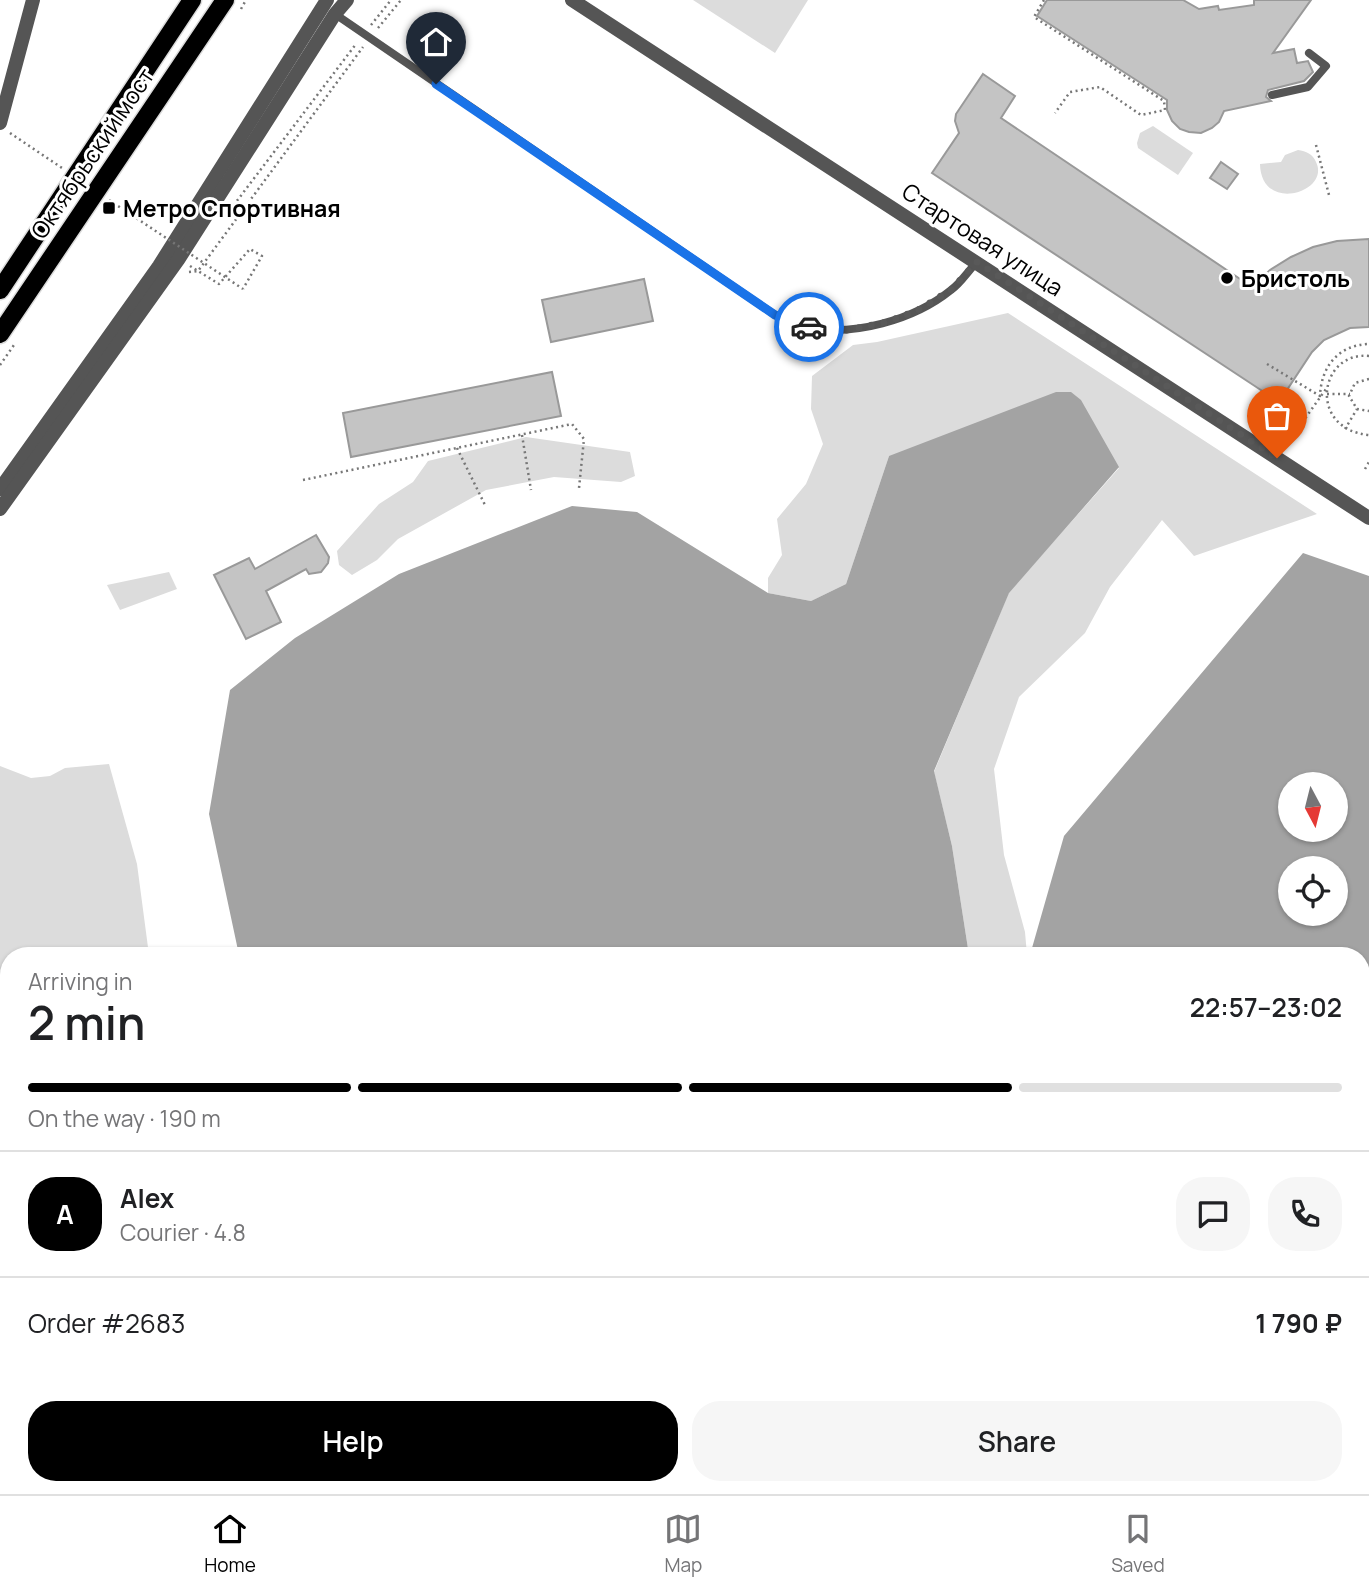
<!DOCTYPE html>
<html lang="en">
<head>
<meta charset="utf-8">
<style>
	body { margin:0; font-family:Manrope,sans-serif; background:#f6f6f6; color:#202124; height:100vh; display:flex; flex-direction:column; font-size:26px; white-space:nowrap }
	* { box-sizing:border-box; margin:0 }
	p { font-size:23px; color:#757577 }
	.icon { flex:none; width:38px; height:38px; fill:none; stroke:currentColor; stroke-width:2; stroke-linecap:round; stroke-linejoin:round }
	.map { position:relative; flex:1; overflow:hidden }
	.side { position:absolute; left:0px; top:947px; width:1370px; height:548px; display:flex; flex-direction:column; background:#fff; border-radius:28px 28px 0 0; box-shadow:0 2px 5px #0004 }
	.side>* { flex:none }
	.needle { width:46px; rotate:173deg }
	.buttons { position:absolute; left:1278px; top:772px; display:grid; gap:14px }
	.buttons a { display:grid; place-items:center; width:70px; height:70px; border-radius:50%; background:#fff; box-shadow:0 2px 5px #0004; font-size:35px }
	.pin { position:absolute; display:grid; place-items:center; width:60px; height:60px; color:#fff; margin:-72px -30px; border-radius:50% 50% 50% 0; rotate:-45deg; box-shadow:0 0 7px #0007 }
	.pin .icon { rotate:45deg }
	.courier { position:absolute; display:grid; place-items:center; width:70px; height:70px; margin:-35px; border:5px solid #1a73e8; border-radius:50%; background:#fff; color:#222; box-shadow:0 2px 9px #0007 }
	.headline em { font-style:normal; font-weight:600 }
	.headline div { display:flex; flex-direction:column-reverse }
	.headline { display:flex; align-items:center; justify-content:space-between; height:119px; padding:0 28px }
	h1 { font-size:46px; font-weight:600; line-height:52px }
	.bar { display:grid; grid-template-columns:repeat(4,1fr); gap:10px 7px; align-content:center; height:84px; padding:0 28px }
	.bar i { height:9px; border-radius:5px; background:#e0e0e0 }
	.bar .active { background:#000 }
	.bar p { grid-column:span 4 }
	.line { display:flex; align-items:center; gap:18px; padding:0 28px; border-top:2px solid #e0e0e0 }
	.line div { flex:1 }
	.round { display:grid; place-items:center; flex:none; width:74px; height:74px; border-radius:28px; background:#f6f6f6 }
	.cta { display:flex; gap:14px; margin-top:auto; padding:14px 28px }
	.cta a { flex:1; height:80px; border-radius:28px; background:#000; color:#fff; font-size:28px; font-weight:600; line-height:80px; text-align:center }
	.cta a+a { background:#f6f6f6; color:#202124 }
	.tab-bar { display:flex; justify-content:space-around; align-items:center; height:98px; border-top:2px solid #e0e0e0; background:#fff; font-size:19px; color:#757577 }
	.tab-bar a { display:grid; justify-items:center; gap:4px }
	.tab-bar .active { color:#000 }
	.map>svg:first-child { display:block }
	.green { fill:#dcdcdc }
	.water { fill:#a3a3a3; fill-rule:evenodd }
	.building { fill:#c4c4c4; stroke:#999; stroke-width:2 }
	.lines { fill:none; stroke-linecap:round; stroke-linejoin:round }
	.primary-casing { stroke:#dbdbdb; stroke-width:21 }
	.path { stroke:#777; stroke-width:2.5; stroke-dasharray:2 3.5; stroke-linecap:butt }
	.service { stroke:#555; stroke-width:8 }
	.minor { stroke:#555; stroke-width:14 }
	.primary { stroke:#000; stroke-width:18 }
	.path-bridge { stroke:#777; stroke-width:2.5; stroke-dasharray:2 3.5; stroke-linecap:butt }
	.done { stroke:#595959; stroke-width:7; stroke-dasharray:0 12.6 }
	.route { stroke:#1a73e8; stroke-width:9 }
	.poi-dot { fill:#000; stroke:#fff; stroke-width:2.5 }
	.labels { text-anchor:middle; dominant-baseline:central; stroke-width:6; stroke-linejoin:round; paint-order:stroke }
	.street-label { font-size:23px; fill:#000; stroke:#fff }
	.poi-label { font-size:23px; font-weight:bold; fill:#000; stroke:#fff; text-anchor:start }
</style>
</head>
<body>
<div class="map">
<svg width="1369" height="1494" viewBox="0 0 1369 1494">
	<rect width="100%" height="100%" fill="#fff"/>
	<g class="green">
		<polygon points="693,0 808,0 775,53"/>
		<polygon points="1153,126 1193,153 1178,175 1138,148 1137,143 1140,133"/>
		<path d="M1298,150C1306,151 1313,154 1316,162C1331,192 1261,214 1260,164L1281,162L1285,155Z"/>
		<polygon points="1008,313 1317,514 1194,556 1162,520 1110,587 1085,633 1019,697 994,769 1004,855 1025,932 1027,955 969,955 952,846 934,772 1009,592 1119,468 889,456 846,584 811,601 768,593 768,578 782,555 777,519 806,484 823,444 811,409 812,376 853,345 877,342"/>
		<polygon points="526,437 630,452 635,476 621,482 554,477 486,490 398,539 377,560 352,575 339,565 337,551 379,504 413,482 428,461"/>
		<polygon points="169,572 177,589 120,610 107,585"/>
		<polygon points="109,764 137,864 149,955 9,956 9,1086 0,1060 0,766 31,778 50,776 65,768"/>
		<polygon points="9,1111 9,1182 0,1191 0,1114"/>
		<polygon points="0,1402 9,1409 9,1486 28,1486 27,1494 0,1494"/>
		<polygon points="147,1486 326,1486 326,1494 156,1494"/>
	</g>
	<g class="water">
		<polygon points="1056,392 1071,392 1081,400 1119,467 1009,593 934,771 952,846 969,955 239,955 209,814 230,690 295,638 399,574 572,506 637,512 768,593 811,601 846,584 889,456"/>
		<path d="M1303,553L1369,576V1381L1362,1386V956L1030,955L1064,836ZM1335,784V830H1290V784ZM1335,868V914H1290V868Z"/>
		<polygon points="9,1182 9,1284 0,1276 0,1191"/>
		<polygon points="363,1486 878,1486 876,1494 366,1494"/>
		<polygon points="973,1486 1191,1486 1176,1494 977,1494"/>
	</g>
	<g class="building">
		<polygon points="1047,0 1183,0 1199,9 1218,6 1219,10 1254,5 1254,0 1311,0 1273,53 1294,49 1297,63 1308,61 1313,72 1304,81 1268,90 1266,97 1271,101 1224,111 1219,122 1212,128 1201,133 1189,132 1180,129 1172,121 1167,110 1167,100 1037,16"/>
		<polygon points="983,74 1015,96 1001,118 1252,287 1270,270 1291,257 1313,247 1337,241 1369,239 1369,327 1350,328 1324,340 1312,352 1279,402 932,173 959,133 955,121 956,114"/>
		<polygon points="1221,162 1238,174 1227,189 1210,178"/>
		<polygon points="644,279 653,321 551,342 542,300"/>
		<polygon points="552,372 561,416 351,457 343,413"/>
		<polygon points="316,535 329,557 328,563 321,572 309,574 306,569 266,591 281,622 246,639 214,575 249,558 255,569"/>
	</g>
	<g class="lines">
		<g class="primary-casing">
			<g id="primary">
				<polyline points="0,290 192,0"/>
				<polyline points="0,334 225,0"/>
			</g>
		</g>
		<g class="path">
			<polyline points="1044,0 1034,17 1164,101 1165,110 1141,115 1100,87 1070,92 1055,113"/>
			<polyline points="241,9 246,0"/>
			<polyline points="371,25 391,0"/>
			<polyline points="378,28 401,0"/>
			<polyline points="10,133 62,168"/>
			<polyline points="1316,145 1329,195"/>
			<polyline points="227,214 356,44"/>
			<polyline points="190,266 219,284 250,249 262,256 243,289"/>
			<polyline points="189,272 198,271 363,47"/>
			<path d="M1369,356C1319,351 1307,429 1369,435"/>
			<path d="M1267,364L1320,396C1321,367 1338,345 1369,344"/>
			<polyline points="0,365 14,345"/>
			<polyline points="1369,379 1355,383 1349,396 1357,409 1369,411"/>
			<polyline points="1327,394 1350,394"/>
			<polyline points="1299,427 1326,389"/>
			<polyline points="1345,429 1357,409"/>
			<polyline points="522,435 531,490"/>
			<polyline points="457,448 485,505"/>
			<polyline points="1365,469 1369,462"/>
			<polyline points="303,480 572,424 584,439 579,488"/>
		</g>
		<g class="service">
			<path d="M335,14L775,315C785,319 796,324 806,327C853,337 914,320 951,290C961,283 968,271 977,262"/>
			<polyline points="1272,95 1308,87 1326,66 1309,53"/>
		</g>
		<g class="minor">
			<polyline points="572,0 1369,518"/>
			<polyline points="0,123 33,0"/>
			<polyline points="0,489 159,266 327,0"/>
			<polyline points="0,509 178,260 335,14 347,0"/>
		</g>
		<use href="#primary" class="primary"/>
		<polyline class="path-bridge" points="109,200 243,289"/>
	</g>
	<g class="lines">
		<polyline class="done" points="809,327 847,330 888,322 920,309 951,290 977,262 1277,458"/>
		<polyline class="route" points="436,84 775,315 809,327"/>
	</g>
	<g class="poi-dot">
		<rect x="102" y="201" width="14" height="14" rx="3.5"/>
		<circle cx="1227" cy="278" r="7"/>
	</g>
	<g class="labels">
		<g class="street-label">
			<text transform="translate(92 153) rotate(-56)">Октябрьский мост</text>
			<text transform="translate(983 239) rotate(33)">Стартовая улица</text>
		</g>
		<g class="poi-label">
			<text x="123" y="208">Метро Спортивная</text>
			<text x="1241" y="278">Бристоль</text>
		</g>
	</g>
</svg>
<div class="buttons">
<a><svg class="needle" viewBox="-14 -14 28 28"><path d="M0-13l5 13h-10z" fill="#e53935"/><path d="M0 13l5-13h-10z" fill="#757577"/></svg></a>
<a><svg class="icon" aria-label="locate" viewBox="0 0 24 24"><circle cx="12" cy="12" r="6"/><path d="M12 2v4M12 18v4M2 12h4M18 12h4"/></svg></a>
</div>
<div class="pin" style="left:1277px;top:458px;background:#ea580c"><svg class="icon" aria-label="bag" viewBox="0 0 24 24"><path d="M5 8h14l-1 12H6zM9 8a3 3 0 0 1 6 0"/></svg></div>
<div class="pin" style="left:436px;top:84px;background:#1f2937"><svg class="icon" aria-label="home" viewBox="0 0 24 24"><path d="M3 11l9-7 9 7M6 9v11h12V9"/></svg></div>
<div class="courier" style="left:809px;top:327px"><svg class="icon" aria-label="car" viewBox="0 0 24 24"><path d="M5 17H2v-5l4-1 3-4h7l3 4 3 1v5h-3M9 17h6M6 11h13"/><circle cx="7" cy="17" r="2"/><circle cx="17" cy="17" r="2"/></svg></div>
<section class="side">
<div class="headline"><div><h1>2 min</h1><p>Arriving in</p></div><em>22:57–23:02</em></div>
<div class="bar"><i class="active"></i><i class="active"></i><i class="active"></i><i></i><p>On the way · 190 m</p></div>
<div class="line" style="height:126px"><b class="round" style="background:#000;color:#fff">A</b><div><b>Alex</b><p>Courier · 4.8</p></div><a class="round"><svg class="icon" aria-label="chat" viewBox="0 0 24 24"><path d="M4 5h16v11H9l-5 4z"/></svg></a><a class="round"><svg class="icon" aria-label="phone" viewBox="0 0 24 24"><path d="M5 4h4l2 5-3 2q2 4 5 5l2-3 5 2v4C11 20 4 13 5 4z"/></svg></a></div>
<div class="line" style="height:91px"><div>Order #2683</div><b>1 790 ₽</b></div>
<div class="cta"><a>Help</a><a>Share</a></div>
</section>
</div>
<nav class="tab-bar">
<a class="active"><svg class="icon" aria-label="home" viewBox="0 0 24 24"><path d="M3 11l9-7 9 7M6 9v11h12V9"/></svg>Home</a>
<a><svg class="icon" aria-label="map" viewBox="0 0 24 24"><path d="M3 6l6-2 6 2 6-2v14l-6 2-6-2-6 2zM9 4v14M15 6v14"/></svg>Map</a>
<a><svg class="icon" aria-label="saved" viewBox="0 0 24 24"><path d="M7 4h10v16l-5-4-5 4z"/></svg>Saved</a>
</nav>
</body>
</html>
